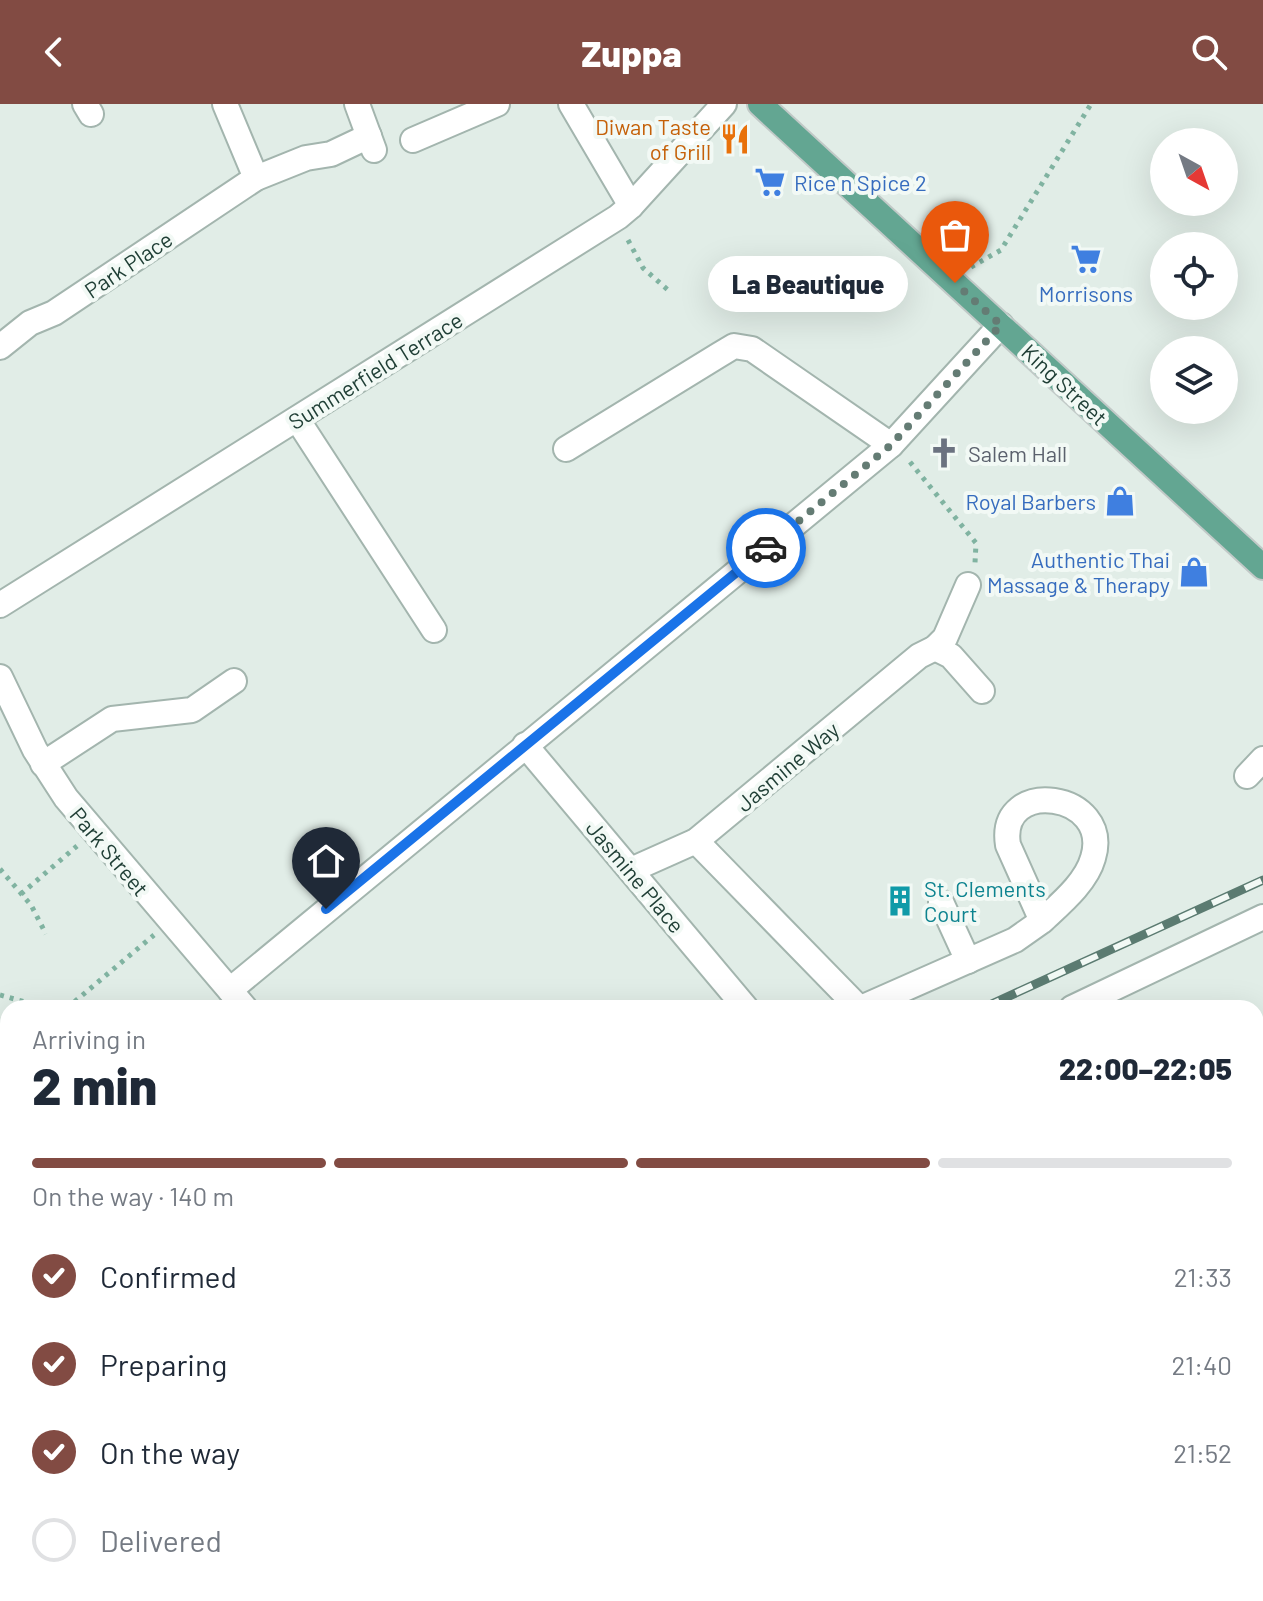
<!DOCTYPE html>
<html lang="en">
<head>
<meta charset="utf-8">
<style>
	body { margin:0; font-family:Barlow,sans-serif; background:#f2f2f3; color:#1f2937; height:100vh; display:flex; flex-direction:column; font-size:30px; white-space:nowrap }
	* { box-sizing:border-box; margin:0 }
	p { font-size:26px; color:#747a83 }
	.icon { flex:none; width:44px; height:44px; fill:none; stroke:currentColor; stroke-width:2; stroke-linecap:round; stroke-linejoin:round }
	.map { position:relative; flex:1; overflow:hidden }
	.drawer { position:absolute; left:0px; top:896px; width:1264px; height:602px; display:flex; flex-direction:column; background:#fff; border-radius:24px 24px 0 0; box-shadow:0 8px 32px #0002 }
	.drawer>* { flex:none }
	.needle { width:52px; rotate:140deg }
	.tools { position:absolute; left:1150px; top:24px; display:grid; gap:16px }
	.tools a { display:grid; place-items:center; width:88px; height:88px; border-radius:50%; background:#fff; box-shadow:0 8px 32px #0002; font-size:40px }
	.pin { position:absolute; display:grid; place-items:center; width:68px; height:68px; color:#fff; margin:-82px -34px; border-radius:50% 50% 50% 0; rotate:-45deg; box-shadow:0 0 8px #0007 }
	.pin .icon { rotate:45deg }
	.courier { position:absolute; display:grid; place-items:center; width:80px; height:80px; margin:-40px; border:6px solid #1a73e8; border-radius:50%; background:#fff; color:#222; box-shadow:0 2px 10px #0007 }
	.bubble { position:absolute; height:56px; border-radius:28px; background:#fff; box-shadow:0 8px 32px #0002; font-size:26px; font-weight:800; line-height:56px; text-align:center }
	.overview em { font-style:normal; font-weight:800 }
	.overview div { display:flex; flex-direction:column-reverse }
	.overview { display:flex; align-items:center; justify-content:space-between; height:136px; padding:0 32px }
	h1 { font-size:52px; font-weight:800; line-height:60px }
	.bar { display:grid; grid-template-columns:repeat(4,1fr); gap:12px 8px; align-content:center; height:96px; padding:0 32px }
	.bar i { height:10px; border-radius:6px; background:#e0e1e3 }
	.bar .active { background:#824b43 }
	.bar p { grid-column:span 4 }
	ol { padding:0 32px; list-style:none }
	li { display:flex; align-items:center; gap:24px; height:88px }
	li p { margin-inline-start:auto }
	li .icon { padding:8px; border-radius:50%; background:#824b43; color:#fff; stroke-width:4 }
	li:last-child { color:#747a83 }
	li i { width:44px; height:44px; border:4px solid #e0e1e3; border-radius:50% }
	header { display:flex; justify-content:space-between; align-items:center; height:104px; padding:0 32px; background:#824b43; color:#fff; font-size:36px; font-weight:800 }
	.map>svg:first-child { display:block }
	.green { fill:#b9e0c2 }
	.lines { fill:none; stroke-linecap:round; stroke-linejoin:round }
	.minor-casing { stroke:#a3b5ae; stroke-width:28 }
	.major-casing { stroke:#c1c9c7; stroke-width:28 }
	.path { stroke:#80b3a1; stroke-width:5; stroke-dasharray:4 6; stroke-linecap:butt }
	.minor { stroke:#fff; stroke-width:24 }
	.major { stroke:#63a692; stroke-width:24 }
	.rail-casing { stroke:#5b7b71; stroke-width:9 }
	.rail { stroke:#f2f9f5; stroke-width:6; stroke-dasharray:18; stroke-linecap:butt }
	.done { stroke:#647c74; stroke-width:8; stroke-dasharray:0 14.4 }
	.route { stroke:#1a73e8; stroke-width:10 }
	.labels { text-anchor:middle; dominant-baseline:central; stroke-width:8; stroke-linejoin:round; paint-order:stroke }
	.food-label { font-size:22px; fill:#c56008; stroke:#f2f9f5; text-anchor:end }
	.shop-label { font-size:22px; fill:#366cbe; stroke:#f2f9f5; text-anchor:end }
	.street-label { font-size:22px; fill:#203f36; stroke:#f2f9f5 }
	.worship-label { font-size:22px; fill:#5b616d; stroke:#f2f9f5; text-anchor:start }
	.culture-label { font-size:22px; fill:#0d838f; stroke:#f2f9f5; text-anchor:start }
</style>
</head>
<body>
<header><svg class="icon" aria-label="back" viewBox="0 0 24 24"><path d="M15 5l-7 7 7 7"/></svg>Zuppa<svg class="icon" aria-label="search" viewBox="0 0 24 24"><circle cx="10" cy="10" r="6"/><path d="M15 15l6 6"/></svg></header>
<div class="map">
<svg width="1263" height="1497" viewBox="0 0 1263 1497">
	<rect width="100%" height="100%" fill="#e1ede7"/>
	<g class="green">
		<polygon points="19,1490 212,1490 212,1491 181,1497 21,1497"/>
		<polygon points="526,1490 626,1490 629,1497 527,1497"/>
	</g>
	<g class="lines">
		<g class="minor-casing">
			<g id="minor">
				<polyline points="85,0 91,10"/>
				<polyline points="225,0 256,74"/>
				<polyline points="357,0 374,46"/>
				<polyline points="571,0 631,102"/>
				<polyline points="413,36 497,0"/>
				<polyline points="0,243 30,219 54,209 256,74 306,54 331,50 369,32"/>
				<polyline points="297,315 434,526"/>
				<polyline points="566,345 719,251 734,242 752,245 891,341"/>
				<polyline points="0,501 618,113 631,102 724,0"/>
				<polyline points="935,544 951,552 982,587"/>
				<polyline points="0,573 35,646 66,694 245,904"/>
				<polyline points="525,641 746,904"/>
				<polyline points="43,660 112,615 192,606 234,577"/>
				<polyline points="1247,672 1263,655"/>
				<polyline points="696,737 859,904"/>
				<polyline points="631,766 696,737 919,552 935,544 945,534 968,481"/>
				<polyline points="941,798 968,857"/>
				<polyline points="230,886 891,341 1001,221"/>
				<path d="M861,904L1015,836L1042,817L1008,741C997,672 1113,688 1093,754C1086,779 1060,800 1042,817"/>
				<polyline points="1072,904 1263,813"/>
				<polyline points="0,1062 8,1059"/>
				<polyline points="1256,1224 1263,1231"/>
				<polyline points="1256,1278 1263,1270"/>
				<polyline points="0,1454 8,1452"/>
				<polyline points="494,1490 495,1497"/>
				<polyline points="665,1490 670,1497"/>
				<polyline points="905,1490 907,1497"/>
				<polyline points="1024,1490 1032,1497"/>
				<polyline points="1193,1490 1200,1497"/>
				<polyline points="1062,1497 1068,1490"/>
			</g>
		</g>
		<g class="major-casing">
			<polyline id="major" points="760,0 1263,463"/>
		</g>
		<g class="path">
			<polyline points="628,136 643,164 668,186"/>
			<polyline points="971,163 1001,146 1091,0"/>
			<polyline points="910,358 976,439 975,459"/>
			<polyline points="0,765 31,801 46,830"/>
			<polyline points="21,790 77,742"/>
			<polyline points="0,891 47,904"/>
			<polyline points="67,904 154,831"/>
			<polyline points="0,960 8,954"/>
			<polyline points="0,976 8,986"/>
		</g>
		<use href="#minor" class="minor"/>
		<use href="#major" class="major"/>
		<g class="rail-casing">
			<g id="rail">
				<polyline points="983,904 1263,776"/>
				<polyline points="0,1277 8,1275"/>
			</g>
		</g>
		<use href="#rail" class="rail"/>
	</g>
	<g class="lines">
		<polyline class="done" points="766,444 891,341 1001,221 955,179"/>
		<polyline class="route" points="326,805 766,444"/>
	</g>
	<defs>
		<g id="restaurant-bare" transform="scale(2.4)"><path d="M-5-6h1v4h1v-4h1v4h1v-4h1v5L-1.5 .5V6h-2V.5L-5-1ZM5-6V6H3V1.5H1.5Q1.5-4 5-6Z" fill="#e8710a" stroke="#f2f9f5" stroke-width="2.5" paint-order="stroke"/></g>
		<g id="supermarket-bare" transform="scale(2.4)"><path d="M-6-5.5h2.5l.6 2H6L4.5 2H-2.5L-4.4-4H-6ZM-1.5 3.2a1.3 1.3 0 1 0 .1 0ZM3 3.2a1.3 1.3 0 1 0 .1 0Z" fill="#3f7fe0" stroke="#f2f9f5" stroke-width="2.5" paint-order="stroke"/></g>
		<g id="church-bare" transform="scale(2.4)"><path d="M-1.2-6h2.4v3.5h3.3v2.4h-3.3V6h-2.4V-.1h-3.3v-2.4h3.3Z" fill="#6b7280" stroke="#f2f9f5" stroke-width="2.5" paint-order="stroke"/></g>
		<g id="shop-bare" transform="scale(2.4)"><path d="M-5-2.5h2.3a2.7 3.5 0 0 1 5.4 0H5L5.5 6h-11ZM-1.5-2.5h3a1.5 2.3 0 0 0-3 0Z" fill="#3f7fe0" stroke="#f2f9f5" stroke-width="2.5" paint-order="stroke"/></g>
		<g id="building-bare" transform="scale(2.4)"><path d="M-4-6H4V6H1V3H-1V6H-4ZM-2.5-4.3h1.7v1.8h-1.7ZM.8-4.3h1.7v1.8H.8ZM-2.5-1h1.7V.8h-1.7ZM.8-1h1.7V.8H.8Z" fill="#0f9aa8" stroke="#f2f9f5" stroke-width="2.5" paint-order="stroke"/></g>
	</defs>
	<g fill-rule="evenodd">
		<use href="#restaurant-bare" x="735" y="35"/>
		<use href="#supermarket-bare" x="770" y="78"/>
		<use href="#supermarket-bare" x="1086" y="155"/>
		<use href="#church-bare" x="944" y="349"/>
		<use href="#shop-bare" x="1120" y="397"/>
		<use href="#shop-bare" x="1194" y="468"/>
		<use href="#building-bare" x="900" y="797"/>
	</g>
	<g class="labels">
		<g class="food-label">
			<text x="711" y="22">Diwan Taste<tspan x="711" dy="25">of Grill</tspan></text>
		</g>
		<g class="shop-label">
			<text x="794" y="78" text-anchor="start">Rice n Spice 2</text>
			<text x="1086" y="189" text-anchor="middle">Morrisons</text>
			<text x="1096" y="397">Royal Barbers</text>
			<text x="1170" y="455">Authentic Thai<tspan x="1170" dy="25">Massage &amp; Therapy</tspan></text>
		</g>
		<g class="street-label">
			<text transform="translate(128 160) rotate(-34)">Park Place</text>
			<text transform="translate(375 266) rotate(-32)">Summerfield Terrace</text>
			<text transform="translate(1065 280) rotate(43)">King Street</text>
			<text transform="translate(787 662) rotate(-40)">Jasmine Way</text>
			<text transform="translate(110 747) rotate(50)">Park Street</text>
			<text transform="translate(636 772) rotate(50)">Jasmine Place</text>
		</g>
		<g class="worship-label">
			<text x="968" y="349">Salem Hall</text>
		</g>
		<g class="culture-label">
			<text x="924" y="784">St. Clements<tspan x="924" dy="25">Court</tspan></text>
		</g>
	</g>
</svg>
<div class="tools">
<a><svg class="needle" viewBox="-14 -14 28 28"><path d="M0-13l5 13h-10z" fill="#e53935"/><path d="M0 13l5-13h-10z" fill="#747a83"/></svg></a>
<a><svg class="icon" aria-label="locate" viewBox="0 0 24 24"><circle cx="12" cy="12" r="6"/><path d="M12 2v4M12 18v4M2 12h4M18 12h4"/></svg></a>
<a><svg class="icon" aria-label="layers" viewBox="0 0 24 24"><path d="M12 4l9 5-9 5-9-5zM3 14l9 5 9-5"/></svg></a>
</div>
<div class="pin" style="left:955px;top:179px;background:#ea580c"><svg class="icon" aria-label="bag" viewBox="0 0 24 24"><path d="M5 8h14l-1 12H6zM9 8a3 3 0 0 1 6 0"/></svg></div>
<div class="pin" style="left:326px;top:805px;background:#1f2937"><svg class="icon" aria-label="home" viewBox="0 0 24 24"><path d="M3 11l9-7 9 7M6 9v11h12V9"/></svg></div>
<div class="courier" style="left:766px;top:444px"><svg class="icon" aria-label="car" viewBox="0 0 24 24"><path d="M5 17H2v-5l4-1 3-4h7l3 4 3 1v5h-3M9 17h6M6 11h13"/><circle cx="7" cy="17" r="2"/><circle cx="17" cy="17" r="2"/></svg></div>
<div class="bubble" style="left:708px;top:152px;width:200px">La Beautique</div>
<section class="drawer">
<div class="overview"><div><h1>2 min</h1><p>Arriving in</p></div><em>22:00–22:05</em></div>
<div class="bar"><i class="active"></i><i class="active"></i><i class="active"></i><i></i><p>On the way · 140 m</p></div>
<ol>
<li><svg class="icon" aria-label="check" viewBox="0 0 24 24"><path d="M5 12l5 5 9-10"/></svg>Confirmed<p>21:33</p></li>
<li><svg class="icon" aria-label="check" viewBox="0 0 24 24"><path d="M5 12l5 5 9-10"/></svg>Preparing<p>21:40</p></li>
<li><svg class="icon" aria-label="check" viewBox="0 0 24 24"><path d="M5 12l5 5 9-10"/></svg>On the way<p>21:52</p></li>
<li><i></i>Delivered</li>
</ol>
</section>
</div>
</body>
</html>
